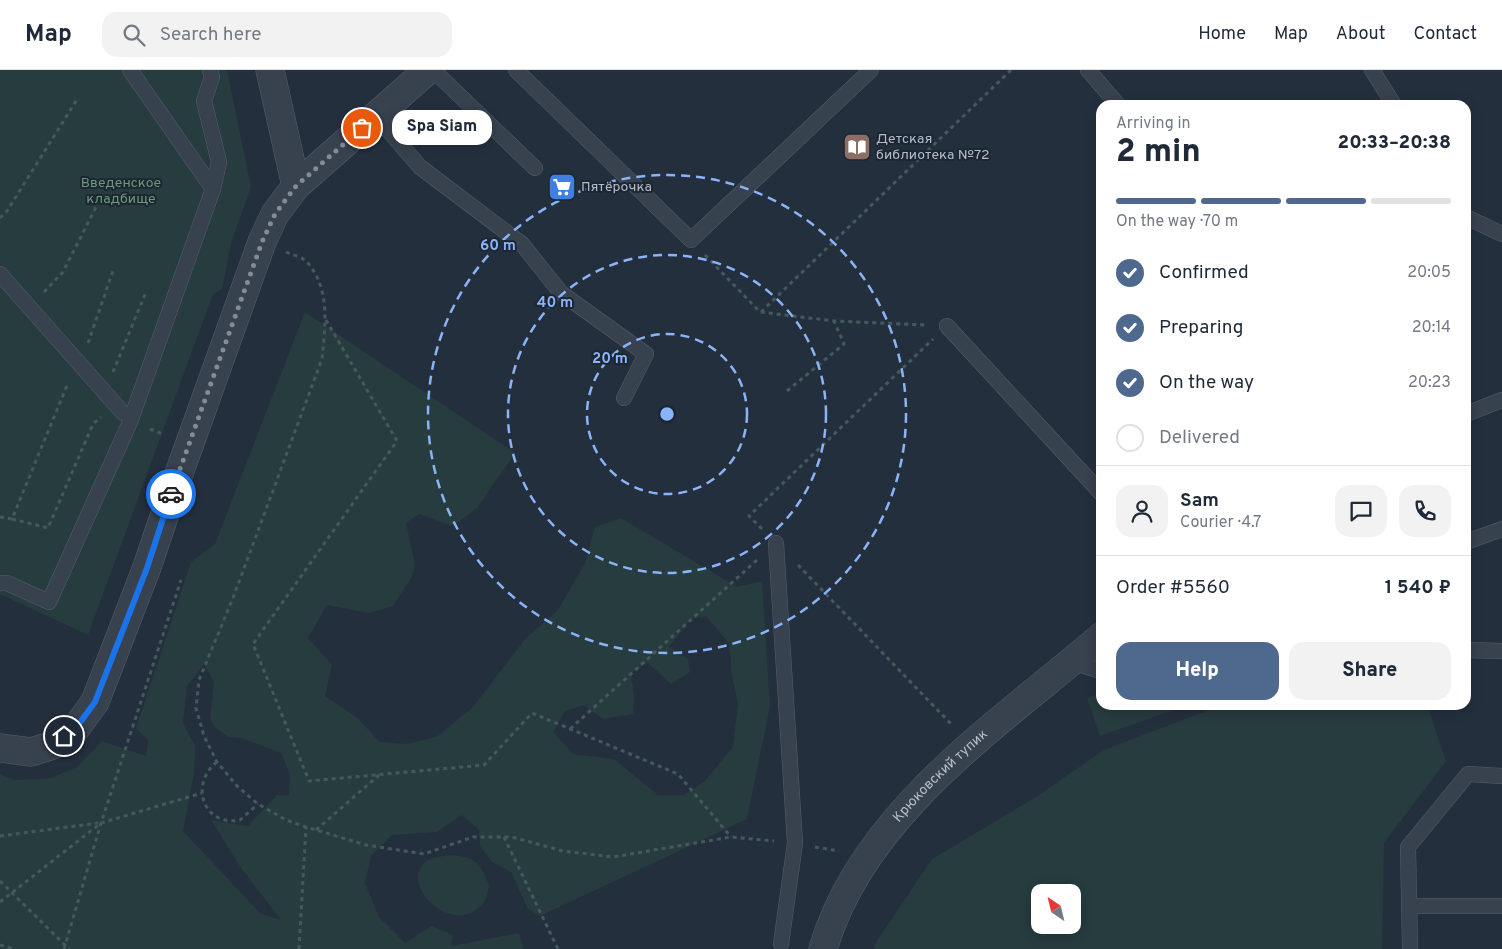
<!DOCTYPE html>
<html lang="en">
<head>
<meta charset="utf-8">
<style>
	body { margin:0; font-family:Overpass,sans-serif; background:#f2f2f3; color:#1f2937; height:100vh; display:flex; flex-direction:column; font-size:19px; white-space:nowrap }
	* { box-sizing:border-box; margin:0 }
	p { font-size:16px; color:#747a83 }
	.icon { flex:none; width:28px; height:28px; fill:none; stroke:currentColor; stroke-width:2; stroke-linecap:round; stroke-linejoin:round }
	.map { position:relative; flex:1; overflow:hidden }
	.side { position:absolute; left:1096px; top:30px; width:375px; height:610px; display:flex; flex-direction:column; background:#fff; border-radius:15px; box-shadow:0 2px 12px #0003 }
	.side>* { flex:none }
	.needle { width:32px; rotate:325deg }
	.buttons { position:absolute; left:1031px; top:814px; display:grid; gap:10px }
	.buttons a { display:grid; place-items:center; width:50px; height:50px; border-radius:10px; background:#fff; box-shadow:0 2px 12px #0003; font-size:25px }
	.pin { position:absolute; display:grid; place-items:center; width:42px; height:42px; color:#fff; margin:-21px; border:2px solid #fff; border-radius:50%; box-shadow:0 1px 5px #0007 }
	.courier { position:absolute; display:grid; place-items:center; width:50px; height:50px; margin:-25px; border:4px solid #1a73e8; border-radius:50%; background:#fff; color:#222; box-shadow:0 1px 6px #0007 }
	.bubble { position:absolute; height:35px; border-radius:15px; background:#fff; box-shadow:0 2px 12px #0003; font-size:16px; font-weight:800; line-height:35px; text-align:center }
	.summary em { font-style:normal; font-weight:800 }
	.summary div { display:flex; flex-direction:column-reverse }
	.summary { display:flex; align-items:center; justify-content:space-between; height:85px; padding:0 20px }
	h1 { font-size:32px; font-weight:800; line-height:38px }
	.bar { display:grid; grid-template-columns:repeat(4,1fr); gap:8px 5px; align-content:center; height:60px; padding:0 20px }
	.bar i { height:6px; border-radius:4px; background:#e0e1e3 }
	.bar .current { background:#4f688e }
	.bar p { grid-column:span 4 }
	.line { display:flex; align-items:center; gap:12px; padding:0 20px; border-top:1px solid #e0e1e3 }
	.line div { flex:1 }
	.round { display:grid; place-items:center; flex:none; width:52px; height:52px; border-radius:15px; background:#f2f2f3 }
	ol { padding:0 20px; list-style:none }
	li { display:flex; align-items:center; gap:15px; height:55px }
	li p { margin-inline-start:auto }
	li .icon { padding:5px; border-radius:50%; background:#4f688e; color:#fff; stroke-width:4 }
	li:last-child { color:#747a83 }
	li i { width:28px; height:28px; border:2px solid #e0e1e3; border-radius:50% }
	.primary-button { display:flex; gap:10px; margin-top:auto; padding:10px 20px }
	.primary-button a { flex:1; height:58px; border-radius:15px; background:#4f688e; color:#fff; font-size:20px; font-weight:800; line-height:58px; text-align:center }
	.primary-button a+a { background:#f2f2f3; color:#1f2937 }
	header { display:flex; align-items:center; gap:30px; box-sizing:border-box; height:70px; padding:0 25px; background:#fff; border-bottom:1px solid #e0e1e3 }
	header strong { font-size:24px }
	nav { display:flex; gap:28px; margin-inline-start:auto; font-size:18px }
	.search { width:350px; height:45px; background:#f2f2f3; display:flex; align-items:center; gap:12px; box-sizing:border-box; padding:0 18px; border-radius:15px; color:#747a83; font-size:19px }
	.map>svg:first-child { display:block }
	.green { fill:#263c3f; fill-rule:evenodd }
	.lines { fill:none; stroke-linecap:round; stroke-linejoin:round }
	.lane-casing { stroke:#565f6c; stroke-width:16 }
	.street-casing { stroke:#565f6c; stroke-width:29 }
	.path { stroke:#44595c; stroke-width:3; stroke-dasharray:4 4; stroke-linecap:butt }
	.lane { stroke:#38414e; stroke-width:15 }
	.street { stroke:#38414e; stroke-width:28 }
	.done { stroke:#828b98; stroke-width:5; stroke-dasharray:0 9 }
	.route { stroke:#1a73e8; stroke-width:6 }
	.ring { fill:none; stroke:#8ab4f8; stroke-width:2.5; stroke-dasharray:9 6 }
	.labels { text-anchor:middle; dominant-baseline:central; stroke-width:4; stroke-linejoin:round; paint-order:stroke }
	.poi-label { font-size:14px; fill:#b4bcc9; stroke:#1d2633; text-anchor:start }
	.park-label { font-size:14px; fill:#6b9a76; stroke:#1d2633 }
	.street-label { font-size:14px; fill:#b4bcc9; stroke:#1d2633 }
	.centre { fill:#8ab4f8; stroke:#1d2633; stroke-width:2.5 }
	.ring-label { font-size:15px; text-anchor:middle; font-weight:bold; fill:#8ab4f8; stroke:#1d2633; stroke-width:4; stroke-linejoin:round; paint-order:stroke }
</style>
</head>
<body>
<header>
<strong>Map</strong>
<div class="search"><svg class="icon" aria-label="search" viewBox="0 0 24 24"><circle cx="10" cy="10" r="6"/><path d="M15 15l6 6"/></svg>Search here</div>
<nav><a>Home</a><a>Map</a><a>About</a><a>Contact</a></nav>
</header>
<div class="map">
<svg width="1502" height="879" viewBox="0 0 1502 879">
	<rect width="100%" height="100%" fill="#242f3e"/>
	<g class="green">
		<polygon points="0,0 227,0 251,117 232,170 222,219 213,224 88,565 0,524"/>
		<path d="M305,242L515,383L477,438L453,456L419,444L406,453L415,494L413,505L393,536L369,543L327,535L308,568L332,595L325,626L358,648L379,672L407,674L438,666L473,637L526,568L558,540L585,493L595,457L621,448L737,517L762,511L770,636L747,749L540,846L528,839L511,802L492,792L480,776L479,760L462,745L437,762L392,765L371,786L365,813L379,847L405,873L432,856L453,865L451,876L519,863L524,879H0V704L15,710L51,708L77,697L102,671L146,686L148,671L136,658L191,492L215,474ZM706,546L729,573L732,606L738,634L733,677L704,712L683,725H658L614,689L573,684L553,662L565,641L584,635L603,649L633,644L634,627L631,604L647,592L671,614L690,602L688,589L669,577L691,549ZM204,594L214,612L210,649L215,657L228,667L242,668L281,683L290,704L289,725H277L248,756L211,750L241,798L281,850L261,844L183,761L194,703L195,676L183,653L187,616Z"/>
		<polygon points="1101,623 1101,635 1187,635 1100,666 1087,628"/>
		<path d="M1222,635H1427L1446,691L1384,773L1382,879H874L875,874L932,789L1033,729L1104,680ZM1040,822H1072V855H1040Z"/>
		<path d="M449,785C474,786 480,792 489,815C488,820 487,829 483,833C454,871 392,810 430,789C435,787 444,786 449,785Z"/>
	</g>
	<g class="lines">
		<g class="lane-casing">
			<g id="lane">
				<polyline points="130,0 213,119"/>
				<polyline points="433,0 535,98"/>
				<polyline points="516,0 691,170 871,0"/>
				<polyline points="1088,0 1118,35"/>
				<polyline points="1372,0 1394,35"/>
				<polyline points="376,46 420,97 522,174 561,223 646,284 624,328"/>
				<polyline points="1466,147 1502,164"/>
				<polyline points="0,204 123,343"/>
				<polyline points="947,256 1101,423"/>
				<polyline points="1466,344 1502,330"/>
				<polyline points="1466,472 1502,459"/>
				<polyline points="776,473 795,773 781,874"/>
				<polyline points="0,513 7,513 49,532 130,352 213,119 219,92 204,31 212,7 210,0"/>
				<polyline points="1466,580 1502,581"/>
				<polyline points="1072,592 1101,601"/>
				<polyline points="1410,836 1502,836"/>
				<polyline points="1410,879 1408,777 1468,704 1502,706"/>
			</g>
		</g>
		<g class="street-casing">
			<g id="street">
				<polyline points="270,0 296,116"/>
				<polyline points="0,678 31,682 53,675 76,658 95,632 147,497 172,423 262,172 275,144 296,116 428,0"/>
				<path id="s1" d="M823,879C862,744 999,654 1101,567"/>
			</g>
		</g>
		<g class="path">
			<polyline points="0,148 7,141 78,28"/>
			<path d="M286,182C292,185 303,187 307,192C331,219 325,257 322,289L233,528L199,610L196,638L204,666L217,692L237,716L258,734L286,750L306,757L366,775L424,784L473,767H512L563,781L613,787L731,767L774,771"/>
			<polyline points="705,185 760,242 834,251 926,255"/>
			<polyline points="44,222 63,202 96,137"/>
			<polyline points="761,242 1011,0"/>
			<polyline points="326,250 397,371 253,574 309,711 484,695 532,643 678,704 731,767"/>
			<polyline points="88,273 114,198"/>
			<polyline points="113,302 146,222"/>
			<polyline points="787,321 844,274 834,251"/>
			<polyline points="150,359 165,365"/>
			<polyline points="0,447 12,449 68,313"/>
			<polyline points="12,449 48,458 93,354 101,347"/>
			<polyline points="762,459 749,446 933,269"/>
			<polyline points="798,495 952,655"/>
			<polyline points="570,659 757,490"/>
			<path d="M217,692C189,714 203,757 240,750L258,734"/>
			<polyline points="316,760 379,705"/>
			<polyline points="0,766 98,753"/>
			<polyline points="504,767 558,879"/>
			<polyline points="815,777 839,781"/>
			<polyline points="0,811 69,879"/>
			<polyline points="0,832 101,753 202,723"/>
			<polyline points="0,875 14,879"/>
			<polyline points="64,879 101,753 181,510"/>
			<polyline points="299,879 306,757"/>
		</g>
		<use href="#lane" class="lane"/>
		<use href="#street" class="street"/>
	</g>
	<g class="lines">
		<polyline class="done" points="171,424 262,172 275,144 296,116 362,58"/>
		<polyline class="route" points="64,666 76,658 95,632 147,498 171,424"/>
	</g>
	<g class="ring">
		<circle cx="667" cy="344" r="80"/>
		<circle cx="667" cy="344" r="159"/>
		<circle cx="667" cy="344" r="239"/>
	</g>
	<defs>
		<g id="library-square" transform="scale(1.4375)"><rect x="-9" y="-9" width="18" height="18" rx="4" fill="#8d6e63" stroke="#1d2633"/><path d="M-6-4Q-3-5.5-.7-3.5V5Q-3 3-6 4ZM6-4Q3-5.5 .7-3.5V5Q3 3 6 4Z" fill="#fff"/></g>
		<g id="supermarket-square" transform="scale(1.4375)"><rect x="-9" y="-9" width="18" height="18" rx="4" fill="#3f7fe0" stroke="#1d2633"/><path d="M-6-5.5h2.5l.6 2H6L4.5 2H-2.5L-4.4-4H-6ZM-1.5 3.2a1.3 1.3 0 1 0 .1 0ZM3 3.2a1.3 1.3 0 1 0 .1 0Z" fill="#fff"/></g>
	</defs>
	<g fill-rule="evenodd">
		<use href="#library-square" x="857" y="77"/>
		<use href="#supermarket-square" x="562" y="117"/>
	</g>
	<g class="labels">
		<g class="poi-label">
			<text x="876" y="69">Детская<tspan x="876" dy="16">библиотека №72</tspan></text>
			<text x="581" y="117">Пятёрочка</text>
		</g>
		<g class="park-label">
			<text x="121" y="113">Введенское<tspan x="121" dy="16">кладбище</tspan></text>
		</g>
		<g class="street-label">
			<text stroke="none"><textPath href="#s1" startOffset="212">Крюковский тупик</textPath></text>
		</g>
	</g>
	<circle cx="667" cy="344" r="8" class="centre"/>
	<g class="ring-label">
		<text x="498" y="180">60 m</text>
		<text x="555" y="237">40 m</text>
		<text x="610" y="293">20 m</text>
	</g>
</svg>
<div class="buttons">
<a><svg class="needle" viewBox="-14 -14 28 28"><path d="M0-13l5 13h-10z" fill="#e53935"/><path d="M0 13l5-13h-10z" fill="#747a83"/></svg></a>
</div>
<div class="pin" style="left:362px;top:58px;background:#ea580c"><svg class="icon" aria-label="bag" viewBox="0 0 24 24"><path d="M5 8h14l-1 12H6zM9 8a3 3 0 0 1 6 0"/></svg></div>
<div class="pin" style="left:64px;top:666px;background:#1f2937"><svg class="icon" aria-label="home" viewBox="0 0 24 24"><path d="M3 11l9-7 9 7M6 9v11h12V9"/></svg></div>
<div class="courier" style="left:171px;top:424px"><svg class="icon" aria-label="car" viewBox="0 0 24 24"><path d="M5 17H2v-5l4-1 3-4h7l3 4 3 1v5h-3M9 17h6M6 11h13"/><circle cx="7" cy="17" r="2"/><circle cx="17" cy="17" r="2"/></svg></div>
<div class="bubble" style="left:392px;top:40px;width:100px">Spa Siam</div>
<section class="side">
<div class="summary"><div><h1>2 min</h1><p>Arriving in</p></div><em>20:33–20:38</em></div>
<div class="bar"><i class="current"></i><i class="current"></i><i class="current"></i><i></i><p>On the way · 70 m</p></div>
<ol>
<li><svg class="icon" aria-label="check" viewBox="0 0 24 24"><path d="M5 12l5 5 9-10"/></svg>Confirmed<p>20:05</p></li>
<li><svg class="icon" aria-label="check" viewBox="0 0 24 24"><path d="M5 12l5 5 9-10"/></svg>Preparing<p>20:14</p></li>
<li><svg class="icon" aria-label="check" viewBox="0 0 24 24"><path d="M5 12l5 5 9-10"/></svg>On the way<p>20:23</p></li>
<li><i></i>Delivered</li>
</ol>
<div class="line" style="height:90px"><a class="round"><svg class="icon" aria-label="person" viewBox="0 0 24 24"><circle cx="12" cy="8" r="4"/><path d="M4 21q1-7 8-7t8 7"/></svg></a><div><b>Sam</b><p>Courier · 4.7</p></div><a class="round"><svg class="icon" aria-label="chat" viewBox="0 0 24 24"><path d="M4 5h16v11H9l-5 4z"/></svg></a><a class="round"><svg class="icon" aria-label="phone" viewBox="0 0 24 24"><path d="M5 4h4l2 5-3 2q2 4 5 5l2-3 5 2v4C11 20 4 13 5 4z"/></svg></a></div>
<div class="line" style="height:65px"><div>Order #5560</div><b>1 540 ₽</b></div>
<div class="primary-button"><a>Help</a><a>Share</a></div>
</section>
</div>
</body>
</html>
